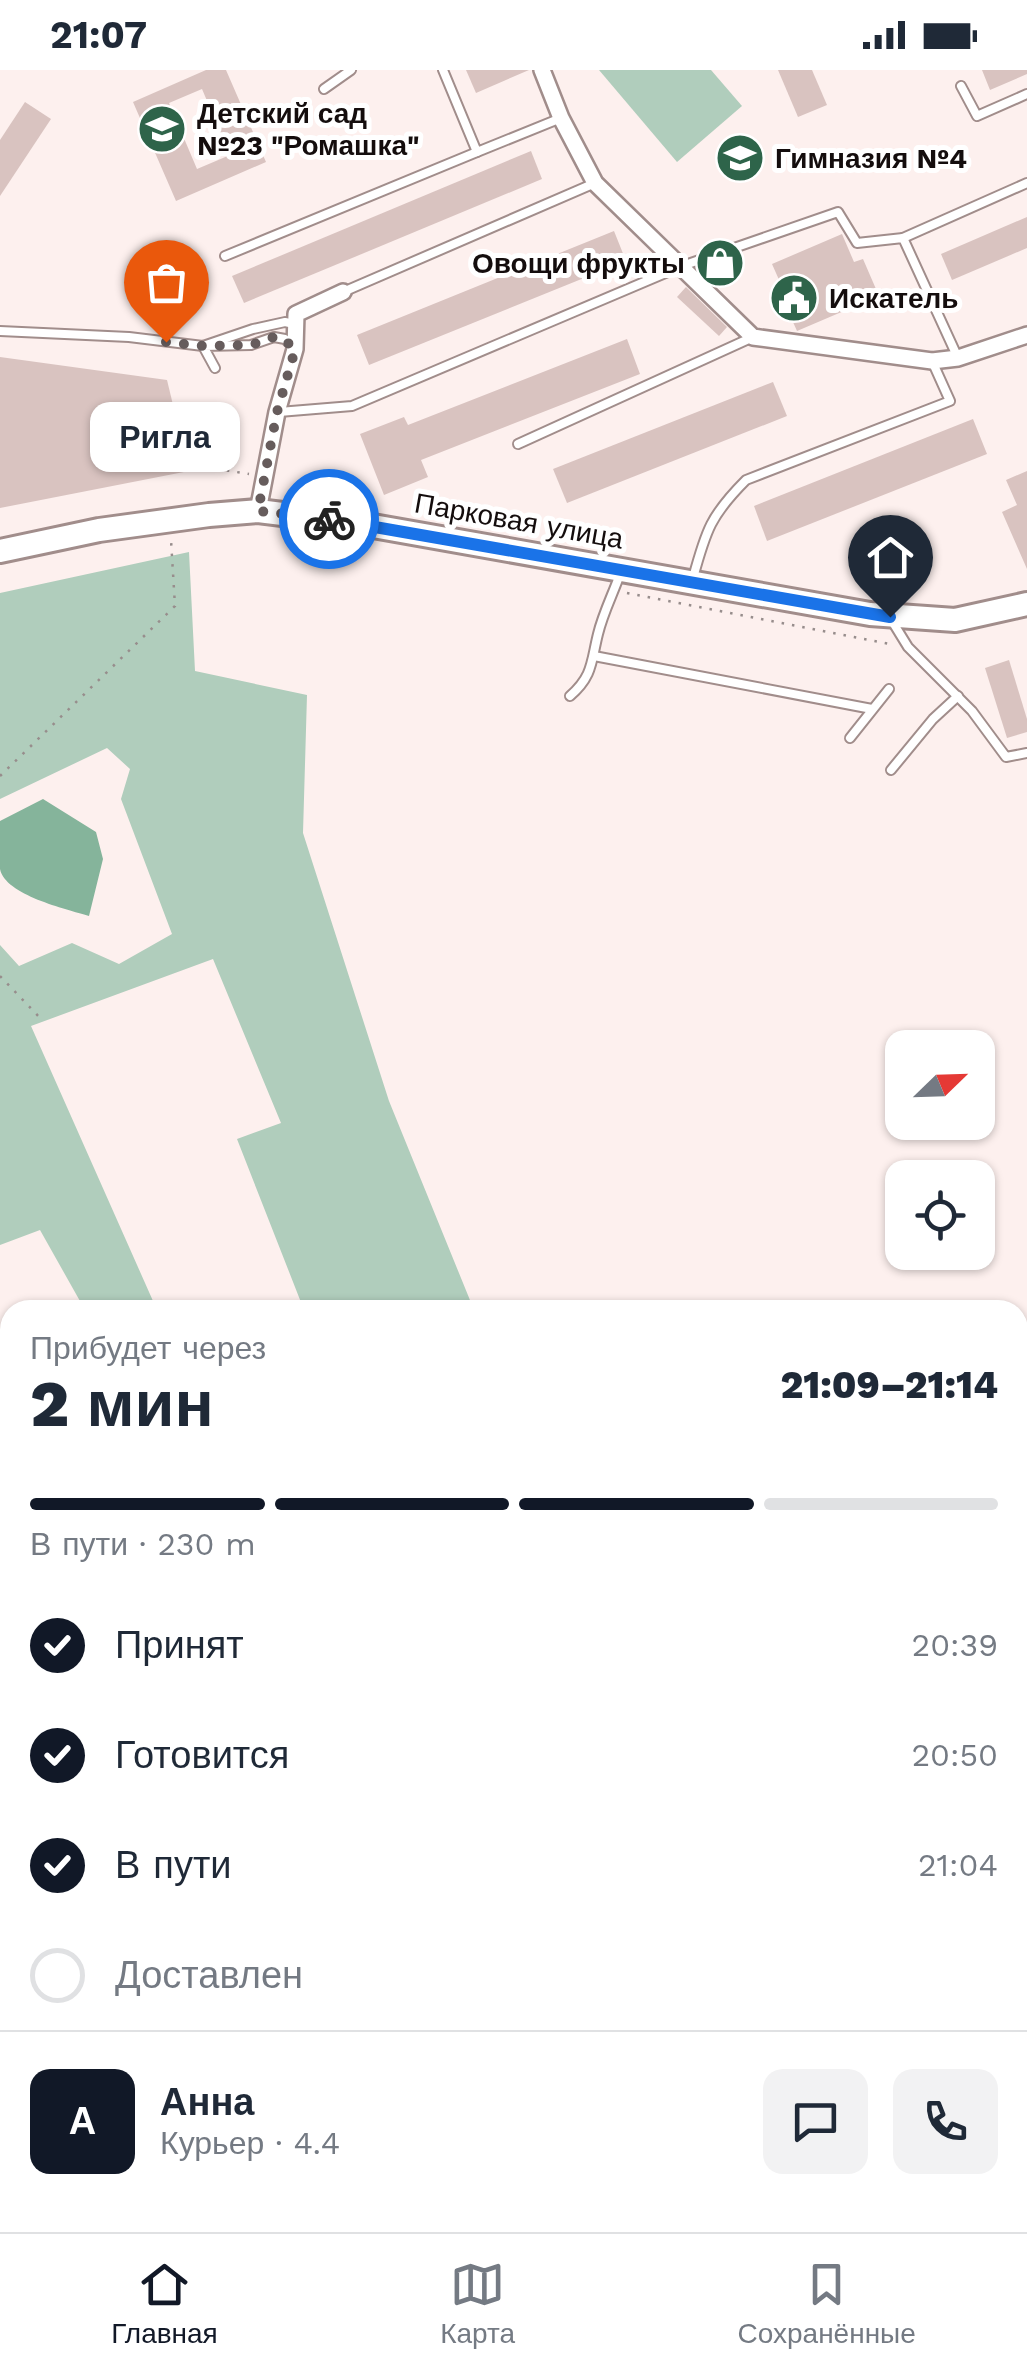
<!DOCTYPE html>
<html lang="ru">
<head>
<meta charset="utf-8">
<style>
	body { margin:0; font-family:"Work Sans",sans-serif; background:#f2f2f3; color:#1f2937; height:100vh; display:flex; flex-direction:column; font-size:38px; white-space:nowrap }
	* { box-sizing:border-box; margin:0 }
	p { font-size:32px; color:#747a83 }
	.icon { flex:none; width:55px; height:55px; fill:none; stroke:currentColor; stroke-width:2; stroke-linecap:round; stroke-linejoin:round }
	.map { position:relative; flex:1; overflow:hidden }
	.panel { position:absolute; left:0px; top:1230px; width:1028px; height:932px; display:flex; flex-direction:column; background:#fff; border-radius:30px 30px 0 0; box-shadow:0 2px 8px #0004 }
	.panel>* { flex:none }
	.needle { width:65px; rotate:67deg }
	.fabs { position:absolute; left:885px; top:960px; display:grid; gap:20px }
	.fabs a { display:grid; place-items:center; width:110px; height:110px; border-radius:20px; background:#fff; box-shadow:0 2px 8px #0004; font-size:50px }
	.pin { position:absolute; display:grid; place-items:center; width:85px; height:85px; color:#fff; margin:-102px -42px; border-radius:50% 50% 50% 0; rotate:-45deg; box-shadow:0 0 10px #0007 }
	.pin .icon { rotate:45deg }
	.courier { position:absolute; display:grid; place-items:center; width:100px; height:100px; margin:-50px; border:8px solid #1a73e8; border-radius:50%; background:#fff; color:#222; box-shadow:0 2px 12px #0007 }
	.bubble { position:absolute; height:70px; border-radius:20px; background:#fff; box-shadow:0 2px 8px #0004; font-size:32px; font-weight:800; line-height:70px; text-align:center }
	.headline em { font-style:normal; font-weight:800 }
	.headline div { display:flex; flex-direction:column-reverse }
	.headline { display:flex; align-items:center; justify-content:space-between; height:170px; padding:0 30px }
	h1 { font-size:65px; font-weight:800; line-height:75px }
	.bar { display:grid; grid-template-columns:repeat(4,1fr); gap:15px 10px; align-content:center; height:120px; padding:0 30px }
	.bar i { height:12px; border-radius:8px; background:#e0e1e3 }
	.bar .on { background:#111827 }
	.bar p { grid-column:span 4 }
	.line { display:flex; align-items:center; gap:25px; padding:0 30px; border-top:2px solid #e0e1e3 }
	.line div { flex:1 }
	.round { display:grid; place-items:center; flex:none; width:105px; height:105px; border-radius:20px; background:#f2f2f3 }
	ol { padding:0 30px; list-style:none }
	li { display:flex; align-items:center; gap:30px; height:110px }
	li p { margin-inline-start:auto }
	li .icon { padding:10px; border-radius:50%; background:#111827; color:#fff; stroke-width:4 }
	li:last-child { color:#747a83 }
	li i { width:55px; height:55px; border:5px solid #e0e1e3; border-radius:50% }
	.status { display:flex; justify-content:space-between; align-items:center; height:70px; padding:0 50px; background:#fff; direction:ltr }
	.status svg { height:28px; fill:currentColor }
	.tabs { display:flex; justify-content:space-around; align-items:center; height:140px; border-top:2px solid #e0e1e3; background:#fff; font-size:28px; color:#747a83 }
	.tabs a { display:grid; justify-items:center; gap:5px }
	.tabs .on { color:#111827 }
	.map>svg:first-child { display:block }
	.green { fill:#b0cdbc }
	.water { fill:#85b49b }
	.building { fill:#d9c3c0; fill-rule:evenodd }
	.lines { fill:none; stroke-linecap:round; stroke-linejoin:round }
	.lane-casing { stroke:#a18d8b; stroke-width:12 }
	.street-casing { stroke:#a18d8b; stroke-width:20 }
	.secondary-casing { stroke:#a18d8b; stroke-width:28 }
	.path { stroke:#978d8c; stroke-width:2.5; stroke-dasharray:2.5 8; stroke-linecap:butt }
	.lane { stroke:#fff; stroke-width:8 }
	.street { stroke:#fff; stroke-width:15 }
	.secondary { stroke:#fff; stroke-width:22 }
	.rail-casing { stroke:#766c6b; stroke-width:9 }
	.rail { stroke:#fff; stroke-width:5; stroke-dasharray:15; stroke-linecap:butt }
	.done { stroke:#665c5c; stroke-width:10; stroke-dasharray:0 18 }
	.route { stroke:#1a73e8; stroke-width:12 }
	.labels { text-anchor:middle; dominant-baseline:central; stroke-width:10; stroke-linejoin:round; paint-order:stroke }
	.poi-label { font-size:28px; font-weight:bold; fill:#140d0d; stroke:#fff; text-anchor:start }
	.street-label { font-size:28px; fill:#140d0d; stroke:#fff }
</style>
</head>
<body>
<div class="status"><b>21:07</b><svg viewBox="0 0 49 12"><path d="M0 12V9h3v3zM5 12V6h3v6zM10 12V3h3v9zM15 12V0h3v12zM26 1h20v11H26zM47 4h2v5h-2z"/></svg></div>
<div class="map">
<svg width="1027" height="2162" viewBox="0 0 1027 2162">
	<rect width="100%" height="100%" fill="#fdf0ee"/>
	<g class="green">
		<polygon points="599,0 711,0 742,36 677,92"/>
		<polygon points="189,482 195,601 307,625 303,763 389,1031 474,1240 304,1240 237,1069 281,1053 213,889 31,956 157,1240 85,1240 40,1160 0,1175 0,875 19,896 72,873 119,894 172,864 121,729 130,699 107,678 0,729 0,523"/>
	</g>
	<path class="water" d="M43,729L96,762L103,789L89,846C66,839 5,825 0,799C0,785 0,766 0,751Z"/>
	<g class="building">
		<path d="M206,0H226L266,92L176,131L133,32ZM202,19L230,85L197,99L169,33Z"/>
		<polygon points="466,0 529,0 476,23"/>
		<polygon points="778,0 812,0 827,35 798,47"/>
		<polygon points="982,0 1027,0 1027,4 990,20"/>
		<polygon points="25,32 51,49 0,126 0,70"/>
		<polygon points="531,81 542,109 244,233 232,206"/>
		<polygon points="1027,147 1027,178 952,210 941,184"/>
		<polygon points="614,161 626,191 369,295 357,265"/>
		<polygon points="842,164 854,192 863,189 879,226 797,261 780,223 784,221 772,194"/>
		<polygon points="686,217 727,257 719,266 677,227"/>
		<polygon points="627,269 640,304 421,390 428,407 384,425 360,364 404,347 408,355"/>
		<polygon points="0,287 167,310 189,401 0,438"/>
		<polygon points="773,312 787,346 567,433 553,399"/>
		<polygon points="973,349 987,384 767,471 754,436"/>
		<polygon points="1027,401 1027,499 1002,442 1017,435 1006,410"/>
		<polygon points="1009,590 1027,649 1027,662 1007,668 985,598"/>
	</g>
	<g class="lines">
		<g class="lane-casing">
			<g id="lane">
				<polyline points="443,0 477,82 561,48"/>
				<polyline points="961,16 977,46 1027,24"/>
				<polyline points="324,19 351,0"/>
				<polyline points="903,168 1027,113"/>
				<polyline points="225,186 477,82"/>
				<polyline points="343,222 595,113"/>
				<polyline points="0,261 129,267 203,276 253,259 285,252 294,254"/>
				<polyline points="215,298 203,276 251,275 274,267 285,269 292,276"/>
				<polyline points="279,342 352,336 682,196 838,142 857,173 903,168 958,288"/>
				<polyline points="518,374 753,267"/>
				<path d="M693,508C706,460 711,445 746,410L950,331L932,291"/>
				<polyline points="892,551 908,577 972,641 1006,687 1027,683"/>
				<polyline points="594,586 872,639"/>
				<path d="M570,626C593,606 591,592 598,564C603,543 613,524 620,504"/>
				<polyline points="850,668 889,619"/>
				<polyline points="891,700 933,649 958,626"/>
				<polyline points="1018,1398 1027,1395"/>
				<polyline points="1018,1551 1027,1535"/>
				<polyline points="1018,1744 1027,1751"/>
			</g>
		</g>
		<g class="street-casing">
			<g id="street">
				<polyline points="542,0 561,48 595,113 753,267 932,291 958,288 1027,265"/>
				<polyline points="258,441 277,342 295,279 296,244 343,222"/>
			</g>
		</g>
		<g class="secondary-casing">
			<polyline id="secondary" points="0,481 99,460 209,445 258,441 356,453 870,544 955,550 1027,534"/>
		</g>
		<g class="path">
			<polyline points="217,397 224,400 249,404"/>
			<polyline points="627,523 890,574"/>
			<polyline points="0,706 175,536 171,470"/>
			<polyline points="0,906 43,951"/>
		</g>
		<use href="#lane" class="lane"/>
		<use href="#street" class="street"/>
		<use href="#secondary" class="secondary"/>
		<g class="rail-casing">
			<g id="rail">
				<polyline points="1018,1447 1027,1441"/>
				<polyline points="1018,1524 1027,1509"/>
				<polyline points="282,2162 299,2152"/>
				<polyline points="550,2162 568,2152"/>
				<polyline points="616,2162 623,2152"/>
			</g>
		</g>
		<use href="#rail" class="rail"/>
	</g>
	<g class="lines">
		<polyline class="done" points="166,272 203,276 251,275 274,267 284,269 295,280 277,342 258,441 329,449"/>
		<polyline class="route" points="329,449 890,547"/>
	</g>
	<defs>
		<g id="school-disc" transform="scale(2.5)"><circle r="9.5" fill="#2e644a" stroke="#fff"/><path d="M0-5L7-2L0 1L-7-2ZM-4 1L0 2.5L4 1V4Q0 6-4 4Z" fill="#fff"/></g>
		<g id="shop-disc" transform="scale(2.5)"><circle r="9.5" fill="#2e644a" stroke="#fff"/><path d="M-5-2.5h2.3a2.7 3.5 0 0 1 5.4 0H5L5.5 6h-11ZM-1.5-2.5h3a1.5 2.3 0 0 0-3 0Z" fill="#fff"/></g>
		<g id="civic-disc" transform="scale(2.5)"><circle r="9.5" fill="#2e644a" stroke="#fff"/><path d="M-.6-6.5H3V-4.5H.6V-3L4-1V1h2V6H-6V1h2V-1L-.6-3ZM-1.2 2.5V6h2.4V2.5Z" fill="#fff"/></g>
	</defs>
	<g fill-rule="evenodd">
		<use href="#school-disc" x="162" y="59"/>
		<use href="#school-disc" x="740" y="88"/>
		<use href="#shop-disc" x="720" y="193"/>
		<use href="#civic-disc" x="794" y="228"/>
	</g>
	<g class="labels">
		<g class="poi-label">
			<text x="197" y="43">Детский сад<tspan x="197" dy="32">№23 "Ромашка"</tspan></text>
			<text x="775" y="88">Гимназия №4</text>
			<text x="685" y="193" text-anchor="end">Овощи фрукты</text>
			<text x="829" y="228">Искатель</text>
		</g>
		<g class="street-label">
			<text transform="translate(519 451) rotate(10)">Парковая улица</text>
		</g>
	</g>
</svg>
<div class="fabs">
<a><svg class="needle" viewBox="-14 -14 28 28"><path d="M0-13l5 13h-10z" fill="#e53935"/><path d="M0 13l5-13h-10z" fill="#747a83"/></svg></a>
<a><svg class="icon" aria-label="locate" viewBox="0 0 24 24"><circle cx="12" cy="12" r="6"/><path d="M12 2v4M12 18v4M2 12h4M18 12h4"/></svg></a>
</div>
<div class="pin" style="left:166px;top:272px;background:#ea580c"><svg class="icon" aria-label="bag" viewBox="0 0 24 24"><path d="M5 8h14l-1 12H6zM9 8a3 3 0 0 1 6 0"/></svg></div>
<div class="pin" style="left:890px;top:547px;background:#1f2937"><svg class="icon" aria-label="home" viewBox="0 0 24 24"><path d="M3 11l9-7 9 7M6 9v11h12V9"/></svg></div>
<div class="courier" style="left:329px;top:449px"><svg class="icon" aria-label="bike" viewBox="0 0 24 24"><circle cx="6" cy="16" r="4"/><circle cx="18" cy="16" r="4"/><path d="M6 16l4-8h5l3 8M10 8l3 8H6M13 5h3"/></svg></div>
<div class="bubble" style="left:90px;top:332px;width:150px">Ригла</div>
<section class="panel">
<div class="headline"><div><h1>2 мин</h1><p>Прибудет через</p></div><em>21:09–21:14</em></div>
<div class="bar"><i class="on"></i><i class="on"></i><i class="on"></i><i></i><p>В пути · 230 m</p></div>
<ol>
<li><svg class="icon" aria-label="check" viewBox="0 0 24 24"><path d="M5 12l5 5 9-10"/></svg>Принят<p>20:39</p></li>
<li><svg class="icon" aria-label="check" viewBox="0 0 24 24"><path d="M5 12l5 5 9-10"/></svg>Готовится<p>20:50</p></li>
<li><svg class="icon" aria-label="check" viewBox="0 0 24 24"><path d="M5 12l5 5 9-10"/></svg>В пути<p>21:04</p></li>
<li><i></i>Доставлен</li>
</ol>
<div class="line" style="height:180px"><b class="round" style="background:#111827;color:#fff">А</b><div><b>Анна</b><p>Курьер · 4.4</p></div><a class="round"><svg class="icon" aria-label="chat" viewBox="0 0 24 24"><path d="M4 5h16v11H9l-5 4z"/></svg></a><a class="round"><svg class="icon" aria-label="phone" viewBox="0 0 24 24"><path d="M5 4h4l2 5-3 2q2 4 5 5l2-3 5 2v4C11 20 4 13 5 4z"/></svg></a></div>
</section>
</div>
<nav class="tabs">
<a class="on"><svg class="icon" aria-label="home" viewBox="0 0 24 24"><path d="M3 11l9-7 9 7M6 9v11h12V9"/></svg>Главная</a>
<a><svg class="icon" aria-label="map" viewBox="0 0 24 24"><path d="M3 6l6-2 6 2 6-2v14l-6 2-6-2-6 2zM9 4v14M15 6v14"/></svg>Карта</a>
<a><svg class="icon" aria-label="saved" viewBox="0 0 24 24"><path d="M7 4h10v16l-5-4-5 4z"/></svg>Сохранённые</a>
</nav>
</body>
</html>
